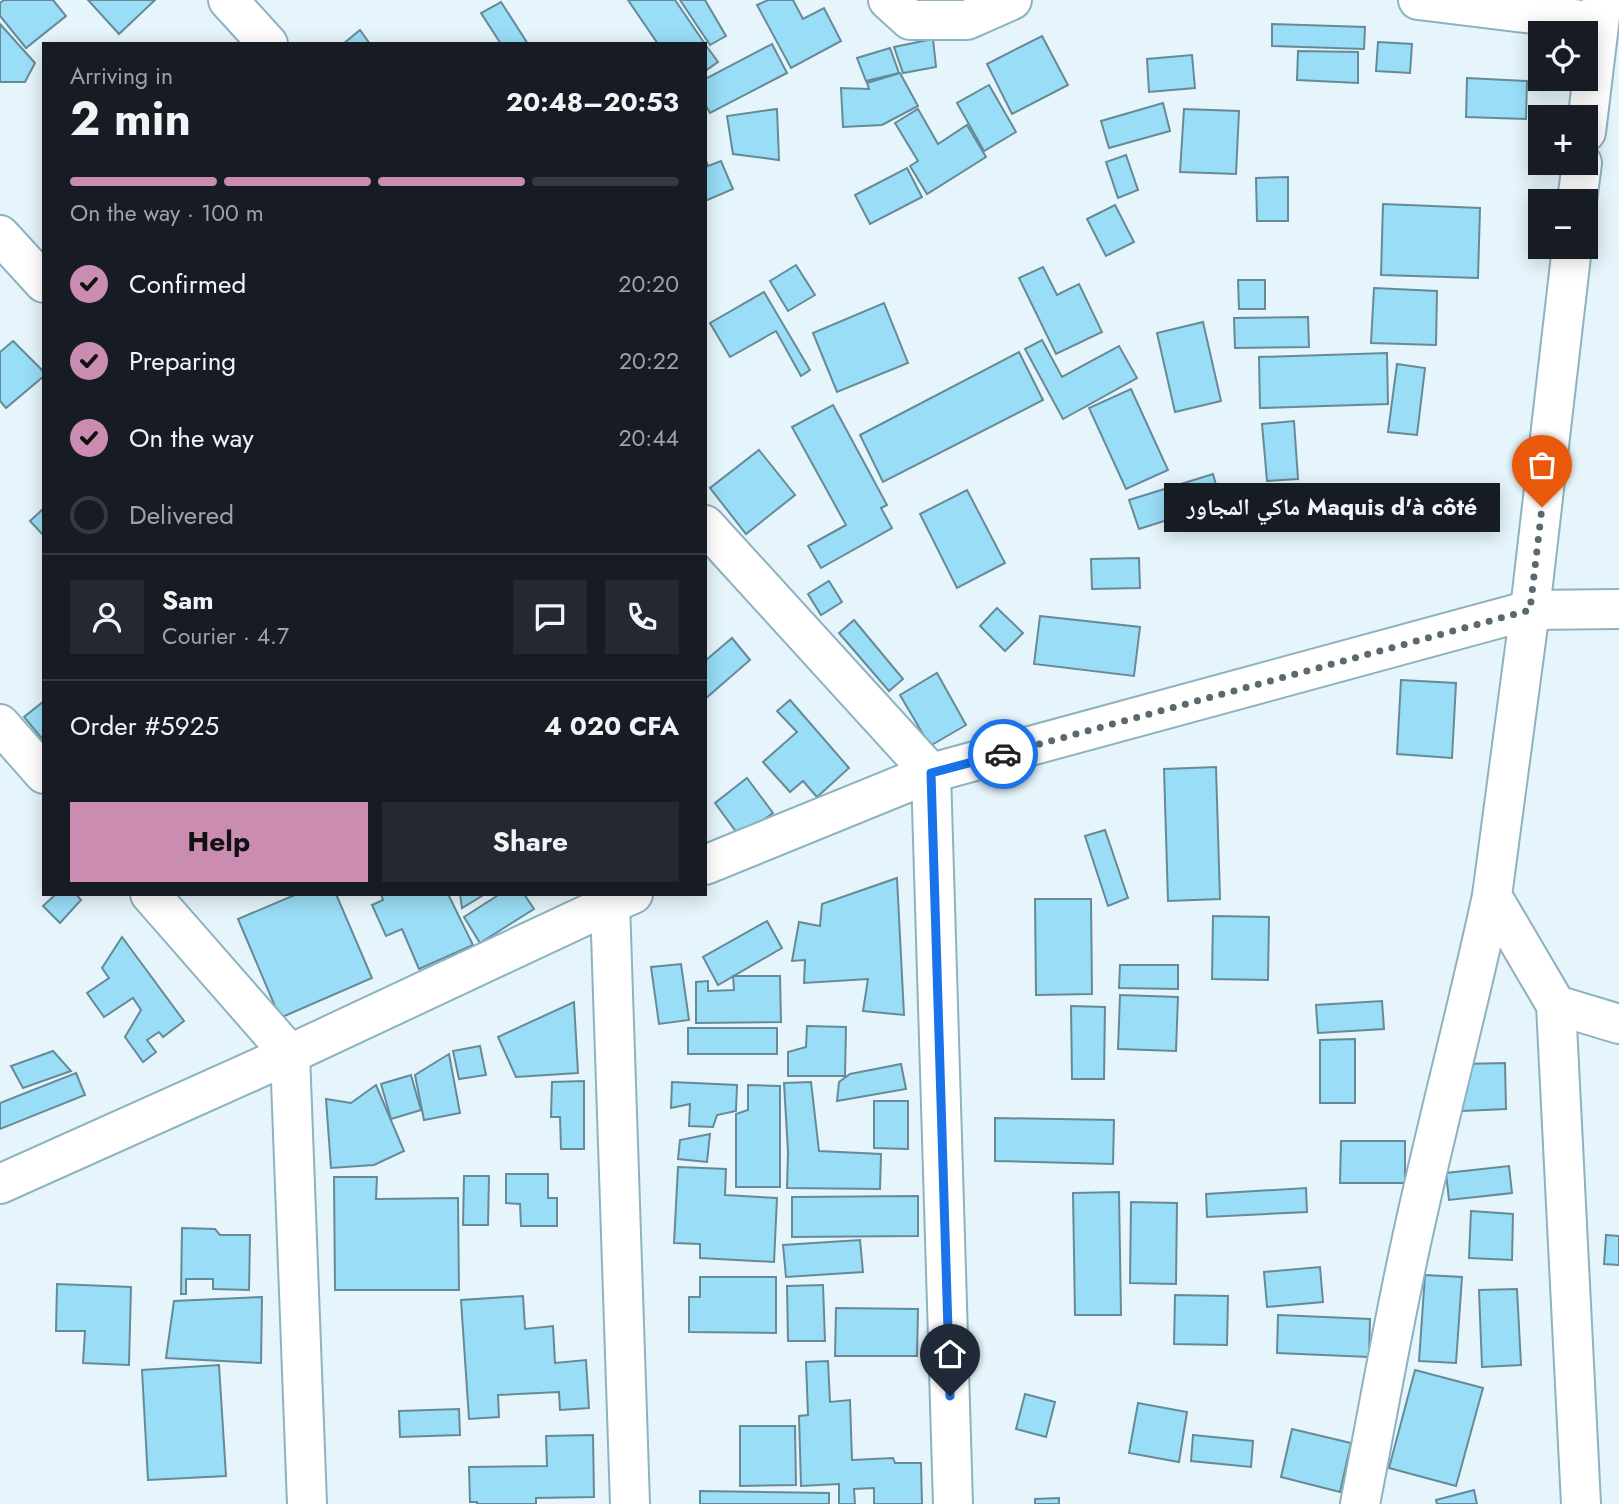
<!DOCTYPE html>
<html lang="en">
<head>
<meta charset="utf-8">
<style>
	body { margin:0; font-family:Jost,"Noto Naskh Arabic",sans-serif; background:#242831; color:#f1f3f6; height:100vh; display:flex; flex-direction:column; font-size:26px; white-space:nowrap }
	* { box-sizing:border-box; margin:0 }
	p { font-size:23px; color:#9ea1a6 }
	.icon { flex:none; width:38px; height:38px; fill:none; stroke:currentColor; stroke-width:2; stroke-linecap:round; stroke-linejoin:round }
	.map { position:relative; flex:1; overflow:hidden }
	.drawer { position:absolute; left:42px; top:42px; width:665px; height:854px; display:flex; flex-direction:column; background:#171b24; border-radius:0px; box-shadow:0 4px 18px #0003 }
	.drawer>* { flex:none }
	.tools { position:absolute; left:1528px; top:21px; display:grid; gap:14px }
	.tools a { display:grid; place-items:center; width:70px; height:70px; border-radius:0px; background:#171b24; box-shadow:0 4px 18px #0003; font-size:35px }
	.pin { position:absolute; display:grid; place-items:center; width:60px; height:60px; color:#fff; margin:-72px -30px; border-radius:50% 50% 50% 0; rotate:-45deg; box-shadow:0 0 7px #0007 }
	.pin .icon { rotate:45deg }
	.courier { position:absolute; display:grid; place-items:center; width:70px; height:70px; margin:-35px; border:5px solid #1a73e8; border-radius:50%; background:#fff; color:#222; box-shadow:0 2px 9px #0007 }
	.bubble { position:absolute; height:49px; border-radius:0px; background:#171b24; box-shadow:0 4px 18px #0003; font-size:23px; font-weight:700; line-height:49px; text-align:center }
	.headline em { font-style:normal; font-weight:700 }
	.headline div { display:flex; flex-direction:column-reverse }
	.headline { display:flex; align-items:center; justify-content:space-between; height:119px; padding:0 28px }
	h1 { font-size:46px; font-weight:700; line-height:52px }
	.bar { display:grid; grid-template-columns:repeat(4,1fr); gap:10px 7px; align-content:center; height:84px; padding:0 28px }
	.bar i { height:9px; border-radius:5px; background:#363941 }
	.bar .selected { background:#cb8cb1 }
	.bar p { grid-column:span 4 }
	.line { display:flex; align-items:center; gap:18px; padding:0 28px; border-top:2px solid #363941 }
	.line div { flex:1 }
	.round { display:grid; place-items:center; flex:none; width:74px; height:74px; border-radius:0px; background:#242831 }
	ol { padding:0 28px; list-style:none }
	li { display:flex; align-items:center; gap:21px; height:77px }
	li p { margin-inline-start:auto }
	li .icon { padding:7px; border-radius:50%; background:#cb8cb1; color:#111; stroke-width:4 }
	li:last-child { color:#9ea1a6 }
	li i { width:38px; height:38px; border:4px solid #363941; border-radius:50% }
	.action { display:flex; gap:14px; margin-top:auto; padding:14px 28px }
	.action a { flex:1; height:80px; border-radius:0px; background:#cb8cb1; color:#111; font-size:28px; font-weight:700; line-height:80px; text-align:center }
	.action a+a { background:#242831; color:#f1f3f6 }
	.map>svg:first-child { display:block }
	.building { fill:#99ddf6; stroke:#668a97; stroke-width:2 }
	.lines { fill:none; stroke-linecap:round; stroke-linejoin:round }
	.minor-casing { stroke:#8db2c0; stroke-width:42 }
	.minor { stroke:#fff; stroke-width:38 }
	.done { stroke:#5a696f; stroke-width:7; stroke-dasharray:0 12.6 }
	.route { stroke:#1a73e8; stroke-width:9 }
</style>
</head>
<body>
<div class="map">
<svg width="1619" height="1504" viewBox="0 0 1619 1504">
	<rect width="100%" height="100%" fill="#e6f5fb"/>
	<g class="building">
		<polygon points="4,0 53,0 66,16 26,48 0,16 0,3"/>
		<polygon points="88,0 155,0 119,34"/>
		<polygon points="628,0 675,0 705,44 658,44"/>
		<polygon points="680,0 705,0 726,36 710,45"/>
		<polygon points="768,0 793,0 803,19 824,8 841,41 791,68 757,5"/>
		<polygon points="501,2 528,44 501,44 481,13"/>
		<polygon points="0,24 35,63 25,82 0,82"/>
		<polygon points="1272,24 1365,27 1364,49 1272,46"/>
		<polygon points="360,30 370,44 343,44"/>
		<polygon points="1042,36 1068,85 1012,114 987,64"/>
		<polygon points="933,39 936,67 903,73 894,47"/>
		<polygon points="1378,42 1412,44 1410,73 1376,71"/>
		<polygon points="705,44 718,62 705,71"/>
		<polygon points="772,44 787,73 710,113 705,104 705,79"/>
		<polygon points="890,48 899,73 866,81 857,58"/>
		<polygon points="1298,51 1358,52 1358,83 1297,80"/>
		<polygon points="1192,55 1195,88 1149,92 1147,59"/>
		<polygon points="900,73 918,106 882,125 843,127 841,88 869,89 867,83"/>
		<polygon points="1467,78 1527,81 1526,119 1466,117"/>
		<polygon points="989,85 1016,132 984,151 957,103"/>
		<polygon points="1163,103 1170,131 1109,148 1101,121"/>
		<polygon points="1537,106 1577,110 1576,117 1540,117 1540,141 1533,140"/>
		<polygon points="777,109 779,160 733,154 727,116"/>
		<polygon points="918,109 938,144 967,125 986,157 927,194 910,166 918,161 895,123"/>
		<polygon points="1184,109 1239,111 1236,174 1180,172"/>
		<polygon points="1126,155 1138,190 1118,198 1106,162"/>
		<polygon points="705,159 708,166 721,161 733,189 705,201"/>
		<polygon points="907,168 922,197 870,224 855,195"/>
		<polygon points="1288,177 1288,221 1257,221 1256,178"/>
		<polygon points="1383,204 1480,208 1478,278 1381,275"/>
		<polygon points="1115,205 1134,242 1106,256 1087,219"/>
		<polygon points="796,265 815,295 788,311 770,281"/>
		<polygon points="1043,267 1057,295 1079,284 1102,332 1056,354 1019,278"/>
		<polygon points="1238,280 1265,280 1265,309 1239,309"/>
		<polygon points="1374,288 1437,291 1436,345 1371,343"/>
		<polygon points="764,292 810,370 801,376 776,331 730,357 710,323"/>
		<polygon points="884,303 908,363 837,392 813,333"/>
		<polygon points="1308,317 1309,347 1235,348 1234,318"/>
		<polygon points="1203,322 1221,401 1175,412 1157,333"/>
		<polygon points="1042,340 1062,377 1119,346 1137,378 1063,419 1025,349"/>
		<polygon points="13,341 44,372 44,376 6,408 0,401 0,352"/>
		<polygon points="1019,352 1043,400 883,482 860,435"/>
		<polygon points="1387,353 1388,404 1260,408 1259,357"/>
		<polygon points="1397,364 1425,368 1417,435 1388,432"/>
		<polygon points="1131,389 1168,470 1126,489 1089,408"/>
		<polygon points="833,405 887,505 881,508 892,528 821,568 808,546 846,525 792,427"/>
		<polygon points="1294,421 1298,479 1267,481 1262,424"/>
		<polygon points="759,450 795,495 746,534 710,488"/>
		<polygon points="1213,474 1221,503 1139,529 1129,500"/>
		<polygon points="967,490 1005,563 957,588 920,514"/>
		<polygon points="44,508 44,536 30,521"/>
		<polygon points="1139,558 1140,588 1092,589 1091,559"/>
		<polygon points="829,581 842,602 821,615 808,594"/>
		<polygon points="997,608 1023,633 1005,651 980,626"/>
		<polygon points="1040,616 1140,627 1134,676 1034,664"/>
		<polygon points="854,620 903,679 889,691 839,633"/>
		<polygon points="732,638 750,660 705,699 705,661"/>
		<polygon points="937,673 966,725 930,746 900,695"/>
		<polygon points="1401,680 1456,683 1452,758 1397,754"/>
		<polygon points="790,700 849,768 817,797 803,781 790,792 763,762 797,732 777,711"/>
		<polygon points="44,701 44,741 24,717"/>
		<polygon points="1216,767 1220,899 1168,901 1164,769"/>
		<polygon points="747,778 773,813 740,837 715,803"/>
		<polygon points="1105,830 1128,898 1108,906 1085,836"/>
		<polygon points="897,878 904,1015 863,1011 868,979 804,983 805,960 792,961 799,922 820,926 822,904"/>
		<polygon points="56,894 76,894 81,900 60,923 43,906"/>
		<polygon points="297,894 336,894 372,978 280,1018 238,919"/>
		<polygon points="381,894 448,894 473,945 419,969 402,929 386,936 372,905 383,900"/>
		<polygon points="460,894 485,894 462,908"/>
		<polygon points="500,894 524,894 534,909 480,943 464,917"/>
		<polygon points="1035,899 1091,899 1092,994 1036,995"/>
		<polygon points="1213,916 1269,917 1268,980 1212,979"/>
		<polygon points="767,921 782,948 718,985 703,957"/>
		<polygon points="122,937 184,1021 163,1037 159,1032 147,1040 156,1052 143,1062 125,1037 141,1010 133,998 104,1017 87,993 109,978 102,968"/>
		<polygon points="681,964 689,1020 659,1024 651,967"/>
		<polygon points="1120,965 1178,965 1178,989 1119,988"/>
		<polygon points="733,976 780,976 781,1022 696,1023 696,982 708,981 708,991 734,990"/>
		<polygon points="1120,995 1178,997 1176,1051 1118,1049"/>
		<polygon points="1382,1001 1384,1029 1318,1033 1316,1005"/>
		<polygon points="574,1002 578,1073 516,1077 498,1037"/>
		<polygon points="1071,1006 1105,1007 1104,1079 1072,1079"/>
		<polygon points="807,1026 846,1027 845,1076 788,1076 788,1052 806,1047"/>
		<rect x="688" y="1028" width="89" height="26"/>
		<polygon points="1355,1039 1355,1103 1320,1103 1320,1040"/>
		<polygon points="480,1046 486,1075 459,1079 453,1051"/>
		<polygon points="53,1051 71,1071 23,1088 11,1066"/>
		<polygon points="449,1054 460,1113 424,1120 415,1075"/>
		<polygon points="1505,1063 1506,1109 1462,1111 1461,1064"/>
		<polygon points="901,1064 906,1089 837,1101 839,1082 850,1074"/>
		<polygon points="76,1073 85,1095 0,1129 0,1103"/>
		<polygon points="411,1075 421,1110 391,1119 381,1084"/>
		<polygon points="584,1081 584,1149 561,1149 560,1117 551,1117 552,1082"/>
		<polygon points="672,1082 737,1085 736,1111 717,1115 713,1127 689,1126 690,1104 671,1108"/>
		<polygon points="811,1082 819,1151 881,1154 880,1189 787,1188 788,1152 784,1083"/>
		<polygon points="376,1085 404,1151 374,1165 331,1168 326,1099 351,1103"/>
		<polygon points="748,1085 780,1086 780,1187 736,1187 736,1114 748,1110"/>
		<polygon points="874,1101 908,1101 908,1149 874,1148"/>
		<polygon points="995,1118 1114,1120 1113,1164 995,1161"/>
		<polygon points="710,1134 707,1162 678,1159 680,1140"/>
		<polygon points="1341,1141 1405,1141 1405,1183 1340,1183"/>
		<polygon points="1509,1166 1512,1193 1449,1200 1446,1173"/>
		<polygon points="678,1167 726,1169 725,1195 777,1198 774,1262 700,1258 700,1244 674,1243"/>
		<polygon points="506,1174 548,1174 548,1198 557,1198 557,1226 521,1226 520,1204 506,1203"/>
		<polygon points="464,1176 489,1176 488,1225 463,1225"/>
		<polygon points="334,1177 377,1177 376,1199 458,1198 459,1290 335,1290"/>
		<polygon points="1306,1188 1307,1212 1207,1217 1206,1194"/>
		<polygon points="1119,1192 1121,1315 1075,1315 1073,1193"/>
		<polygon points="918,1196 918,1236 792,1237 792,1197"/>
		<polygon points="1131,1202 1177,1203 1176,1284 1130,1283"/>
		<polygon points="1471,1211 1513,1214 1512,1260 1469,1258"/>
		<polygon points="182,1228 215,1229 220,1235 250,1235 249,1290 213,1289 213,1279 186,1279 186,1294 181,1294"/>
		<polygon points="1606,1235 1619,1236 1619,1265 1604,1264"/>
		<polygon points="860,1240 863,1272 786,1277 783,1245"/>
		<polygon points="1320,1267 1323,1302 1267,1307 1264,1272"/>
		<polygon points="1425,1275 1462,1277 1456,1363 1419,1361"/>
		<polygon points="700,1277 776,1277 776,1333 689,1332 689,1297 700,1297"/>
		<polygon points="57,1284 131,1287 129,1365 83,1363 85,1331 56,1331"/>
		<polygon points="823,1285 825,1341 788,1341 787,1286"/>
		<polygon points="1517,1289 1521,1365 1482,1367 1479,1290"/>
		<polygon points="1175,1295 1228,1296 1227,1345 1174,1344"/>
		<polygon points="523,1296 525,1329 553,1326 555,1363 586,1360 589,1408 560,1410 559,1392 498,1395 499,1417 469,1419 461,1300"/>
		<polygon points="262,1297 261,1363 166,1358 174,1301"/>
		<polygon points="836,1308 918,1309 917,1356 835,1356"/>
		<polygon points="1278,1315 1370,1319 1369,1357 1277,1353"/>
		<polygon points="828,1361 830,1402 850,1400 852,1460 893,1458 895,1463 921,1463 922,1504 874,1504 874,1488 854,1489 855,1504 839,1504 839,1484 801,1486 799,1416 808,1415 806,1362"/>
		<polygon points="219,1365 226,1476 148,1480 142,1370"/>
		<polygon points="1415,1370 1483,1388 1456,1486 1389,1468"/>
		<polygon points="1025,1394 1055,1402 1046,1437 1016,1429"/>
		<polygon points="1138,1403 1187,1412 1179,1462 1129,1453"/>
		<polygon points="459,1409 460,1435 400,1437 399,1411"/>
		<polygon points="740,1426 795,1426 796,1485 740,1486"/>
		<polygon points="1292,1429 1351,1443 1340,1492 1281,1477"/>
		<polygon points="593,1435 594,1497 536,1498 536,1504 477,1504 477,1502 470,1502 469,1467 547,1466 546,1436"/>
		<polygon points="1193,1435 1253,1441 1251,1467 1191,1461"/>
		<polygon points="1474,1490 1477,1504 1437,1504 1436,1500"/>
		<polygon points="700,1491 829,1493 829,1504 700,1504"/>
		<polygon points="1059,1498 1059,1504 1035,1504 1035,1499"/>
	</g>
	<g class="lines">
		<g class="minor-casing">
			<g id="minor">
				<polyline points="228,0 268,44"/>
				<polyline points="888,0 910,20 967,20 1012,0"/>
				<polyline points="1418,0 1598,22"/>
				<polyline points="1586,132 1602,0"/>
				<polyline points="1577,201 1582,163"/>
				<polyline points="0,235 44,283"/>
				<polyline points="1572,247 1530,610 1492,896 1556,1005 1581,1504"/>
				<polyline points="705,525 931,773 953,1504"/>
				<polyline points="0,724 44,774"/>
				<polyline points="705,865 931,773 1530,610 1619,609"/>
				<polyline points="150,894 290,1054 307,1504"/>
				<polyline points="602,894 610,904 630,1504"/>
				<polyline points="1556,1005 1619,1024"/>
				<polyline points="0,1184 290,1054 610,904 633,894"/>
				<path d="M1360,1504C1377,1417 1392,1330 1411,1243C1436,1127 1467,1012 1492,896"/>
			</g>
		</g>
		<use href="#minor" class="minor"/>
	</g>
	<g class="lines">
		<polyline class="done" points="1003,754 1530,610 1542,507"/>
		<polyline class="route" points="950,1396 931,773 1003,754"/>
	</g>
</svg>
<div class="tools">
<a><svg class="icon" aria-label="locate" viewBox="0 0 24 24"><circle cx="12" cy="12" r="6"/><path d="M12 2v4M12 18v4M2 12h4M18 12h4"/></svg></a>
<a>+</a>
<a>−</a>
</div>
<div class="pin" style="left:1542px;top:507px;background:#ea580c"><svg class="icon" aria-label="bag" viewBox="0 0 24 24"><path d="M5 8h14l-1 12H6zM9 8a3 3 0 0 1 6 0"/></svg></div>
<div class="pin" style="left:950px;top:1396px;background:#1f2937"><svg class="icon" aria-label="home" viewBox="0 0 24 24"><path d="M3 11l9-7 9 7M6 9v11h12V9"/></svg></div>
<div class="courier" style="left:1003px;top:754px"><svg class="icon" aria-label="car" viewBox="0 0 24 24"><path d="M5 17H2v-5l4-1 3-4h7l3 4 3 1v5h-3M9 17h6M6 11h13"/><circle cx="7" cy="17" r="2"/><circle cx="17" cy="17" r="2"/></svg></div>
<div class="bubble" style="left:1164px;top:483px;width:336px">ماكي المجاور Maquis d'à côté</div>
<section class="drawer">
<div class="headline"><div><h1>2 min</h1><p>Arriving in</p></div><em>20:48–20:53</em></div>
<div class="bar"><i class="selected"></i><i class="selected"></i><i class="selected"></i><i></i><p>On the way · 100 m</p></div>
<ol>
<li><svg class="icon" aria-label="check" viewBox="0 0 24 24"><path d="M5 12l5 5 9-10"/></svg>Confirmed<p>20:20</p></li>
<li><svg class="icon" aria-label="check" viewBox="0 0 24 24"><path d="M5 12l5 5 9-10"/></svg>Preparing<p>20:22</p></li>
<li><svg class="icon" aria-label="check" viewBox="0 0 24 24"><path d="M5 12l5 5 9-10"/></svg>On the way<p>20:44</p></li>
<li><i></i>Delivered</li>
</ol>
<div class="line" style="height:126px"><a class="round"><svg class="icon" aria-label="person" viewBox="0 0 24 24"><circle cx="12" cy="8" r="4"/><path d="M4 21q1-7 8-7t8 7"/></svg></a><div><b>Sam</b><p>Courier · 4.7</p></div><a class="round"><svg class="icon" aria-label="chat" viewBox="0 0 24 24"><path d="M4 5h16v11H9l-5 4z"/></svg></a><a class="round"><svg class="icon" aria-label="phone" viewBox="0 0 24 24"><path d="M5 4h4l2 5-3 2q2 4 5 5l2-3 5 2v4C11 20 4 13 5 4z"/></svg></a></div>
<div class="line" style="height:91px"><div>Order #5925</div><b>4 020 CFA</b></div>
<div class="action"><a>Help</a><a>Share</a></div>
</section>
</div>
</body>
</html>
